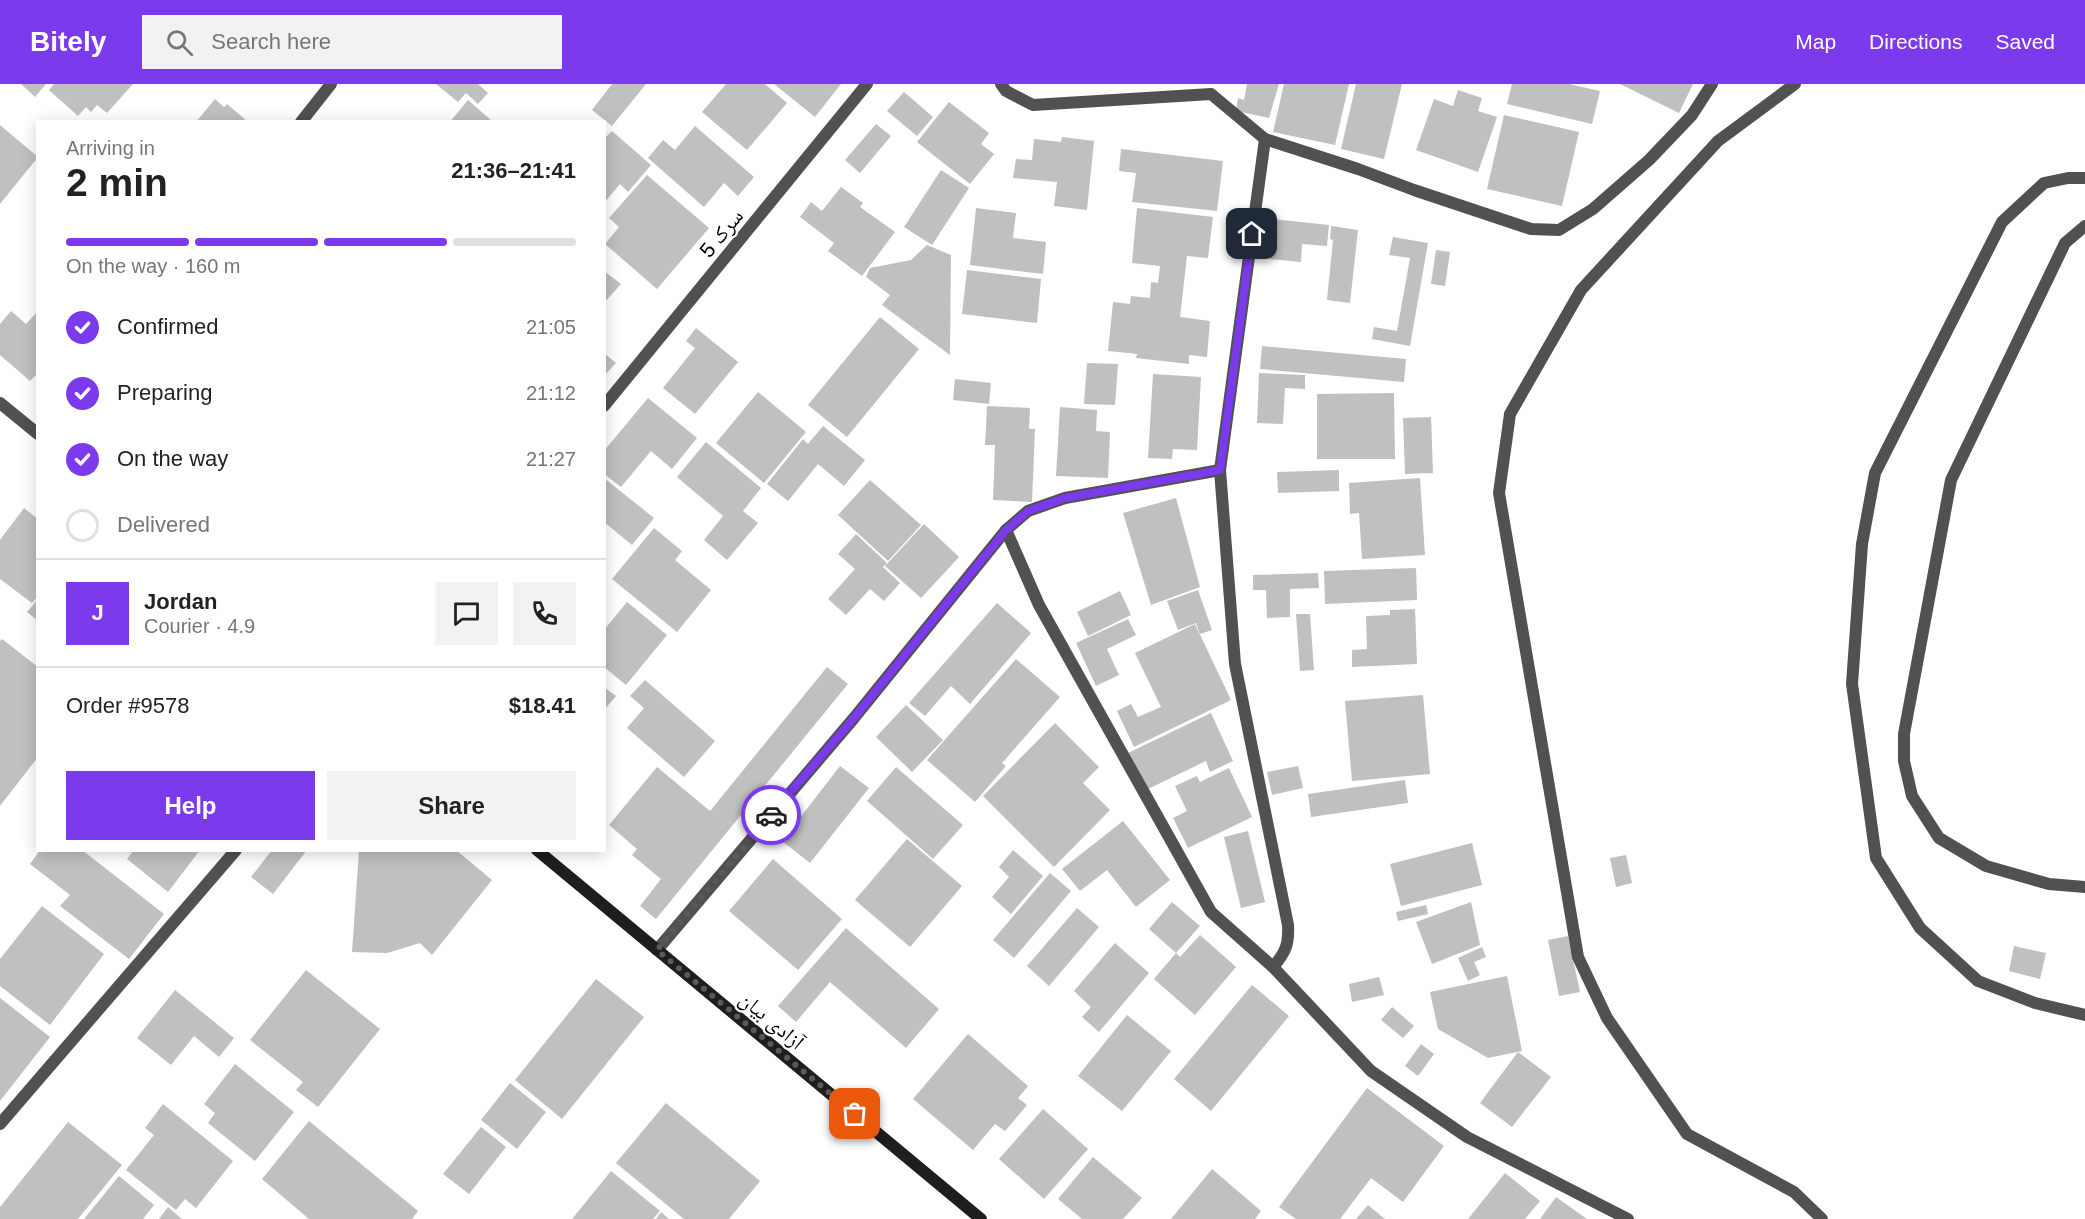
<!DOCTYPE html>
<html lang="en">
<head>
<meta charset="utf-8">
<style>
	body { margin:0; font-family:Arial,"Noto Naskh Arabic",sans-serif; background:#f2f2f2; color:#222; height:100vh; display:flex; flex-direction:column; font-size:22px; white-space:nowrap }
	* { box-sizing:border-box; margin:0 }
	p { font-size:20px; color:#767676 }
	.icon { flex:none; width:33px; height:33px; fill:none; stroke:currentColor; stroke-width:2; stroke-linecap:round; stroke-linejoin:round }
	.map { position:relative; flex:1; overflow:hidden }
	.details { position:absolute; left:36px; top:36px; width:570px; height:732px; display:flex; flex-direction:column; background:#fff; border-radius:0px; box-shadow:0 3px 15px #0003 }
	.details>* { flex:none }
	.pin { position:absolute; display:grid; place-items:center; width:51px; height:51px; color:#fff; margin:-26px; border-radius:12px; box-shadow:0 3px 9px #0006 }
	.courier { position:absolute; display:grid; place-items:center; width:60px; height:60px; margin:-30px; border:4px solid #7c3aed; border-radius:50%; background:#fff; color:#222; box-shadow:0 2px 8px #0007 }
	.summary em { font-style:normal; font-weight:600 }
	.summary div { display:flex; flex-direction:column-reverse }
	.summary { display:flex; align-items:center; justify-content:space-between; height:102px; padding:0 30px }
	h1 { font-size:39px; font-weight:600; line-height:45px }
	.bar { display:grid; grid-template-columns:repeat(4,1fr); gap:9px 6px; align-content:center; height:72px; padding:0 30px }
	.bar i { height:8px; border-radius:4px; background:#e0e0e0 }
	.bar .on { background:#7c3aed }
	.bar p { grid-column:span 4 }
	.line { display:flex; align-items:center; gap:15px; padding:0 30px; border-top:2px solid #e0e0e0 }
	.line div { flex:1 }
	.round { display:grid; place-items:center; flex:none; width:63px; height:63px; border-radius:0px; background:#f2f2f2 }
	ol { padding:0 30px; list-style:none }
	li { display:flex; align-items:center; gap:18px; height:66px }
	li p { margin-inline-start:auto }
	li .icon { padding:6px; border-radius:50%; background:#7c3aed; color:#fff; stroke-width:4 }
	li:last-child { color:#767676 }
	li i { width:33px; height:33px; border:3px solid #e0e0e0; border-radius:50% }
	.primary-button { display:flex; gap:12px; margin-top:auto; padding:12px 30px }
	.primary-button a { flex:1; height:69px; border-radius:0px; background:#7c3aed; color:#fff; font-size:24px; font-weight:600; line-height:69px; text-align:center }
	.primary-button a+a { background:#f2f2f2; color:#222 }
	header { display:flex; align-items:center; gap:36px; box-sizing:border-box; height:84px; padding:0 30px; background:#7c3aed; color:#fff }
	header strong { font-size:28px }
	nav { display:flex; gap:33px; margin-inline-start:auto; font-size:21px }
	.search { width:420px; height:54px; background:#f2f2f2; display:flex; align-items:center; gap:15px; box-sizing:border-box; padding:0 21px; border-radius:0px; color:#767676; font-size:22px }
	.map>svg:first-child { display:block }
	.building { fill:#c0c0c0 }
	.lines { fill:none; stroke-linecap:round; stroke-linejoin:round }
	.lane { stroke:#515151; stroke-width:12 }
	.street { stroke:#515151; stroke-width:12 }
	.secondary { stroke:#1e1e1e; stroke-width:12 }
	.done { stroke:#595959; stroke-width:6; stroke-dasharray:0 10.8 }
	.route { stroke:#7c3aed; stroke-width:8 }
	.labels { text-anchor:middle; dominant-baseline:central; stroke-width:4.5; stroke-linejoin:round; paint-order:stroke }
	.street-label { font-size:21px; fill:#000; stroke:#fff }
</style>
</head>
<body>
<header>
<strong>Bitely</strong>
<div class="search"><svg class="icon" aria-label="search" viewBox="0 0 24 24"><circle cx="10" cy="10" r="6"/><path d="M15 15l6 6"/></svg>Search here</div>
<nav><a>Map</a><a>Directions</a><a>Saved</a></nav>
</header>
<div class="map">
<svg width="2085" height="1135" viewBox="0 0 2085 1135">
	<rect width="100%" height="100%" fill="#fff"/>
	<g class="building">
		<polygon points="21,0 46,0 35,13"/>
		<polygon points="54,0 133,0 107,29 97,21 91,28 86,23 78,32 49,6"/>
		<polygon points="436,0 478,0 488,9 478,20 466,9 458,18"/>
		<polygon points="612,0 646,0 612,42 592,26"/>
		<polygon points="726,0 765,0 787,19 747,66 702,28"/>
		<polygon points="774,0 841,0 815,33"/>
		<polygon points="1247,0 1279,0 1269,34 1236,27 1238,14 1244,16"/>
		<polygon points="1284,0 1349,0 1335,61 1273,48"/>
		<polygon points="1356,0 1402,0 1384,75 1341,65"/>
		<polygon points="1512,0 1569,0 1600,7 1592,40 1507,20"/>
		<polygon points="1620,0 1693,0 1679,29"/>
		<polygon points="1458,6 1482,14 1478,27 1497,33 1478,88 1416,66 1434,15 1453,22"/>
		<polygon points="904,8 933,33 917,52 887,27"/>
		<polygon points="215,15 224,23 227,20 248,38 196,38"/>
		<polygon points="468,16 493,38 450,38"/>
		<polygon points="949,18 989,49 981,60 994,70 970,100 917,58"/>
		<polygon points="1504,31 1579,48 1562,122 1487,105"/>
		<polygon points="876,40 891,52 860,89 845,76"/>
		<polygon points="0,41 38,73 0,120"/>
		<polygon points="695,42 754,93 738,112 724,99 704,123 648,74 663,56 675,66"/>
		<polygon points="612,47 651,81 628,108 620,100 604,119 604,55"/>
		<polygon points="1062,53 1094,57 1087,126 1054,122 1057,98 1013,94 1016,75 1032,76 1034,55 1061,58"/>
		<polygon points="1121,65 1223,77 1217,127 1132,118 1136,89 1119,87"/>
		<polygon points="941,86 969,104 932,161 904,143"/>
		<polygon points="647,91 709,144 657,205 605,160 619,143 609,134"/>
		<polygon points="841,103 863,119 860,123 895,148 862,192 828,167 834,159 800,133 811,118 822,127"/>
		<polygon points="976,124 1016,129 1013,154 1046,158 1043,190 970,181"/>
		<polygon points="1137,124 1213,133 1208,174 1187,172 1180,233 1210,237 1207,273 1189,271 1189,280 1136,274 1137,270 1108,267 1113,218 1130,220 1131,212 1150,214 1151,198 1158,199 1160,182 1132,179"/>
		<polygon points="1273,135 1329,141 1327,162 1302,160 1301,178 1270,175"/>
		<polygon points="1331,142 1358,146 1350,219 1327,216 1333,156 1330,155"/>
		<polygon points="1393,153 1428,159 1410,262 1372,255 1374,243 1397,247 1410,174 1389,171"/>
		<polygon points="927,161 951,171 950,271 882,221 890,211 866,193 870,184 911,176"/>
		<polygon points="1436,166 1450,168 1445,202 1431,200"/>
		<polygon points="967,186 1041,195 1037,239 962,230"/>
		<polygon points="604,187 621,200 604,219"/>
		<polygon points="11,227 26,240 38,227 38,289 30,297 0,271 0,240"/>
		<polygon points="880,233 919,265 847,353 808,321"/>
		<polygon points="696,244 738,278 695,330 663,304 695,264 686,257"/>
		<polygon points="1262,262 1406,275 1404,298 1260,285"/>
		<polygon points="604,269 616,279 604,292"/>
		<polygon points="1087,279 1118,280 1115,321 1084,320"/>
		<polygon points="1259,289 1305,291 1305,305 1285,304 1283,340 1257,339"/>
		<polygon points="1153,290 1201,293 1197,366 1173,365 1172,375 1148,374"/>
		<polygon points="955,295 991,299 989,320 953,316"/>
		<polygon points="758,308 806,348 764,399 716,359"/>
		<polygon points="1394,309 1395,375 1317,375 1317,310"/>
		<polygon points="648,314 697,354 672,385 651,367 621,403 604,390 604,367"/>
		<polygon points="987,322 1030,324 1029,345 1035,345 1032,418 993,416 995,361 985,361"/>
		<polygon points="1060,323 1097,326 1096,347 1110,348 1108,394 1056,392"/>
		<polygon points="1431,333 1433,389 1405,390 1403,334"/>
		<polygon points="823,342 865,376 844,402 818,380 788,417 767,400 803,355 808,360"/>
		<polygon points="706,358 761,404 743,427 758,439 727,476 704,456 723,432 677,393"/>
		<polygon points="1339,386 1339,407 1278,409 1277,388"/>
		<polygon points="604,394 654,434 632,461 604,438"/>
		<polygon points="1420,394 1425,471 1362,475 1359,429 1350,430 1349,399"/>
		<polygon points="870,396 921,441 888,477 838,431"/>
		<polygon points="1176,414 1200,503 1151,521 1123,429"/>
		<polygon points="24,424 38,435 38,512 32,519 0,495 0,456"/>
		<polygon points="924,440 959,473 921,514 885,482"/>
		<polygon points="654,444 682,467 675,476 711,506 677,548 612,495"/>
		<polygon points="856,450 887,479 883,483 900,499 884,517 870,505 846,531 828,515 855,485 838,470"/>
		<polygon points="1416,484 1417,516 1325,520 1324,487"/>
		<polygon points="1318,489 1319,504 1290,505 1290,533 1267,534 1266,506 1253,506 1253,491"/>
		<polygon points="1198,506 1212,546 1200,550 1196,539 1178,546 1167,517"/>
		<polygon points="1120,507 1131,531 1088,552 1077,528"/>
		<polygon points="38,515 38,537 27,528"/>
		<polygon points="627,518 667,551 626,601 604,583 604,546"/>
		<polygon points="997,519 1031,549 970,620 951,602 925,632 909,619"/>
		<polygon points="1415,525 1417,580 1352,583 1352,566 1367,565 1366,532 1390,531 1390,526"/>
		<polygon points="1296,530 1310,530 1314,586 1300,587"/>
		<polygon points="1128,535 1136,551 1107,565 1119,591 1096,602 1076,559"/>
		<polygon points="1195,540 1231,616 1134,663 1117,627 1131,620 1138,633 1161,623 1135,569"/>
		<polygon points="2,555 38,583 38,673 0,722 0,557"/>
		<polygon points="1016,575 1060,613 1002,679 1006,682 975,718 927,676"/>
		<polygon points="827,583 848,600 656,835 640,822 661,795 632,771 637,765 609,741 657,683 710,727"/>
		<polygon points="645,596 715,657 684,693 627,644 644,624 630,612"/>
		<polygon points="604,603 616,612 604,626"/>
		<polygon points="1423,611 1430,690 1352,697 1345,617"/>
		<polygon points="906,621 943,656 912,688 876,653"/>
		<polygon points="1211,629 1233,677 1210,688 1206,677 1146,706 1128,669"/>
		<polygon points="1055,639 1099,683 1083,699 1110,726 1054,783 983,712"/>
		<polygon points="840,682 869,704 810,779 782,757"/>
		<polygon points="1298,682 1303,704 1272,711 1267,688"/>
		<polygon points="896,683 963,741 933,775 867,717"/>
		<polygon points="1229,684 1252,733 1188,764 1173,734 1187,727 1175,702 1197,692 1200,698"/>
		<polygon points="1405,696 1408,719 1311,733 1308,710"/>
		<polygon points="1123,737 1170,796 1136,823 1107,786 1080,807 1062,785"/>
		<polygon points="1248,747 1265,818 1241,824 1224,753"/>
		<polygon points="907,755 962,802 910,863 855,816"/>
		<polygon points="1472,759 1482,801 1401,822 1390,780"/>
		<polygon points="40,766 82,766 164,830 129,875 60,822 70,811 30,780"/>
		<polygon points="134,766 200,766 168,808 127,775"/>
		<polygon points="272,766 307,766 273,810 251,793"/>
		<polygon points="359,766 456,766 492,796 432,871 420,859 387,869 352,868"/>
		<polygon points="1013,766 1043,792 1011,830 992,813 1009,793 999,783"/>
		<polygon points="1626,771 1632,799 1616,803 1610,774"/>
		<polygon points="773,775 842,835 798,886 729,827"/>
		<polygon points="1050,789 1071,807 1014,874 993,856"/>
		<polygon points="1172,818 1200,842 1176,869 1149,845"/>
		<polygon points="1471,818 1480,861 1432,880 1416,838"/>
		<polygon points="1426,821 1428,830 1398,837 1396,828"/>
		<polygon points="42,822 104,870 50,941 0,902 0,875"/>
		<polygon points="1077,824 1099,843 1049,902 1027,882"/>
		<polygon points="846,844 939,925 906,964 830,898 796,938 778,922"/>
		<polygon points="1200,851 1236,883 1195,931 1154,895 1176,869 1180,873"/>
		<polygon points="1568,852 1580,908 1559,912 1548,856"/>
		<polygon points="1115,859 1149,889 1099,948 1082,933 1091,923 1074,907"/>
		<polygon points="2014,862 2046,869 2040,895 2009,887"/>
		<polygon points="1482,863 1486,873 1474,878 1480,891 1468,897 1458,874"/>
		<polygon points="306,886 380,945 318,1023 296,1006 303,998 250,956"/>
		<polygon points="1507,892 1522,967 1488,974 1438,945 1430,908"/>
		<polygon points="1379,893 1384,911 1352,918 1349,900"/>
		<polygon points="596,895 644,933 562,1035 515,996"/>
		<polygon points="1252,901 1289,932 1211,1027 1174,995"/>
		<polygon points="175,906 234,954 219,973 194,952 171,981 137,954"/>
		<polygon points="0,914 50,953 0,1017"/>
		<polygon points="1392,923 1414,942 1403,954 1381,936"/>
		<polygon points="1127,931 1171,967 1122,1027 1078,992"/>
		<polygon points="968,950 1028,1002 1018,1014 1027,1021 1005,1047 995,1040 973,1066 913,1015"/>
		<polygon points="1421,960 1434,970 1418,992 1405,982"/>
		<polygon points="1518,968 1551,993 1512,1043 1480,1019"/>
		<polygon points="235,980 294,1028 255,1077 208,1039 215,1029 204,1020"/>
		<polygon points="510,999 546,1028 517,1065 481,1036"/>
		<polygon points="1367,1004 1444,1062 1403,1118 1371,1094 1340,1135 1296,1135 1279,1123"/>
		<polygon points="666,1019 760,1097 729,1135 684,1135 616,1079"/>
		<polygon points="163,1020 233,1077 196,1124 185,1115 176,1126 126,1086 154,1051 145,1044"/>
		<polygon points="1043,1025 1088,1065 1044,1115 999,1075"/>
		<polygon points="309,1037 418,1127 412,1135 309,1135 262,1095"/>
		<polygon points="68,1038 122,1081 78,1135 0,1135 0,1123"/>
		<polygon points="481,1043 506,1063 469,1110 443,1090"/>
		<polygon points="1093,1073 1142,1114 1123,1135 1082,1135 1058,1115"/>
		<polygon points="1212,1085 1261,1127 1255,1135 1171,1135"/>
		<polygon points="611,1087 660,1127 653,1135 572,1135"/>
		<polygon points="1505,1089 1540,1117 1525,1135 1468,1135"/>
		<polygon points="119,1092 154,1121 143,1135 84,1135"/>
		<polygon points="1556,1113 1587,1135 1540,1135"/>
		<polygon points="1368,1121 1385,1135 1356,1135"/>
		<polygon points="168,1123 182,1135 159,1135"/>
		<polygon points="661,1128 669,1135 656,1135"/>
	</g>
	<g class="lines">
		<g class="lane">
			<polyline points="1795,0 1718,57 1581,206 1510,330 1499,409 1578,873 1607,934 1687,1050 1794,1108 1822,1135"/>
			<polyline points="2085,94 2068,94 2044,99 2002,138 1875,389 1862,460 1852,600 1876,774 1920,844 1978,897 2035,919 2085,931"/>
			<polyline points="2085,142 2065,159 1951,396 1904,650 1904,677 1912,712 1939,754 1986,782 2049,800 2085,803"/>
		</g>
		<g class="street">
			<polyline points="1001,0 1006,7 1033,21 1211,10 1265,55 1358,85 1414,106 1531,145 1559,146 1593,125 1649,76 1692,31 1712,0"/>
			<polyline points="301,38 331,0"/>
			<path d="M1265,55L1220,386L1235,580L1288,841C1289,860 1286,868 1273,883"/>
			<polyline points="0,319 38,350"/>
			<polyline points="604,322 867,0"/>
			<polyline points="1006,446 1028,427 1065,414 1220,386"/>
			<polyline points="657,866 854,634 1006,446 1039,521 1211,828 1273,883 1371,987 1467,1053 1628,1135"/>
			<polyline points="0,1040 236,766"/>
		</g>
		<polyline class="secondary" points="537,766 981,1135"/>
	</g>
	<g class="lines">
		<polyline class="done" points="771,731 657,866 855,1030"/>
		<polyline class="route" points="771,731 854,634 1006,446 1028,427 1065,414 1220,386 1252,150"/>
	</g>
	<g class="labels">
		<g class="street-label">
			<text transform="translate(721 149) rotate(-51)">سرک 5</text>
			<text transform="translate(772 936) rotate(40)">آزادی بیان</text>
		</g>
	</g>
</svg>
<div class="pin" style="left:855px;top:1030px;background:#ea580c"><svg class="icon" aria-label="bag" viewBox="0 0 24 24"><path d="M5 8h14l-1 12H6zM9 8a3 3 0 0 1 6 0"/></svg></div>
<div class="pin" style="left:1252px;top:150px;background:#1f2937"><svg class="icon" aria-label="home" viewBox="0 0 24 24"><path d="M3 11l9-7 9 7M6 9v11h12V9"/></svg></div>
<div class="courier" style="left:771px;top:731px"><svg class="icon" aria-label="car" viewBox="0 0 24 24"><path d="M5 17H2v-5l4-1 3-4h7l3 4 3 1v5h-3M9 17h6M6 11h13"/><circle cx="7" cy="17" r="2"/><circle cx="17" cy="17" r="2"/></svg></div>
<section class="details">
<div class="summary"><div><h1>2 min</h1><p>Arriving in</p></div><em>21:36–21:41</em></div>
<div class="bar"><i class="on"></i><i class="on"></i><i class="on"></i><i></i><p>On the way · 160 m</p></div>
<ol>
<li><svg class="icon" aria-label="check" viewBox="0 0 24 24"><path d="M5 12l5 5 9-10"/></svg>Confirmed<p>21:05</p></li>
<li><svg class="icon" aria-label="check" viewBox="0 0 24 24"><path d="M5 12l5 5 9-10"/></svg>Preparing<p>21:12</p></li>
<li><svg class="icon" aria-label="check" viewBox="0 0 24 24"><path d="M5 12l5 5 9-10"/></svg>On the way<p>21:27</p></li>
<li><i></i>Delivered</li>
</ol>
<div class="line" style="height:108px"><b class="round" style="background:#7c3aed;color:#fff">J</b><div><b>Jordan</b><p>Courier · 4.9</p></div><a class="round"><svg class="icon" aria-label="chat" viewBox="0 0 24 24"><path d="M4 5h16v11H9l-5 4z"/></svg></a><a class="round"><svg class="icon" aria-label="phone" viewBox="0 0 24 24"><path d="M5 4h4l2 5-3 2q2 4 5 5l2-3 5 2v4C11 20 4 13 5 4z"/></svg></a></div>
<div class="line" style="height:78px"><div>Order #9578</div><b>$18.41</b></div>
<div class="primary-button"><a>Help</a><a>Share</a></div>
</section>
</div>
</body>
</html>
